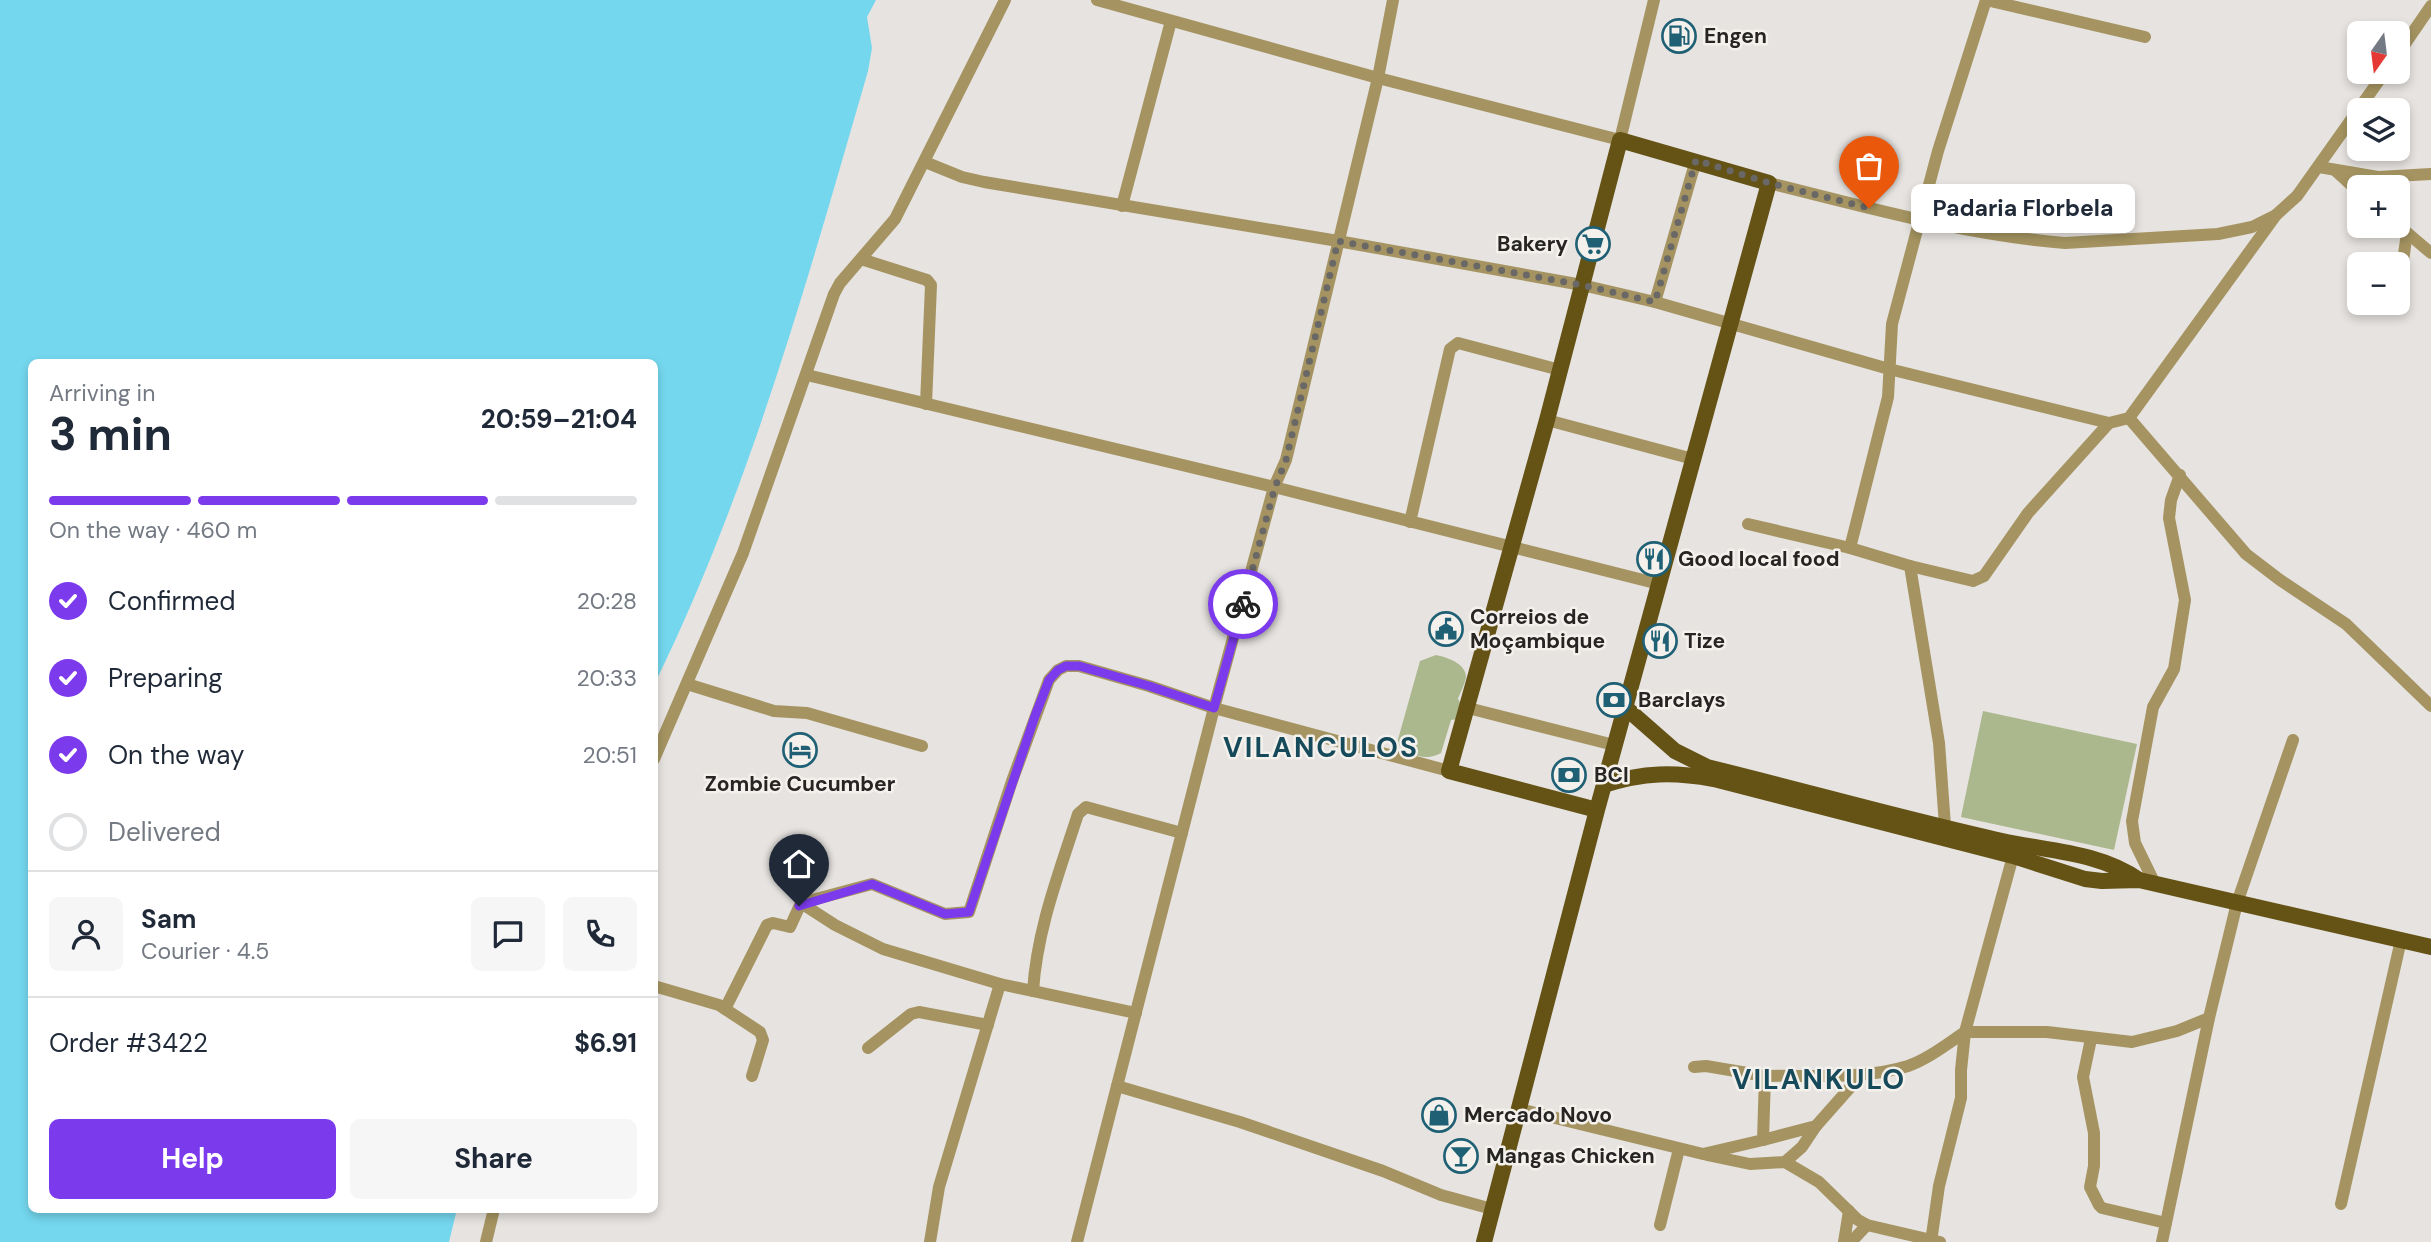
<!DOCTYPE html>
<html lang="en">
<head>
<meta charset="utf-8">
<style>
	body { margin:0; font-family:"DM Sans",sans-serif; background:#f6f6f7; color:#1f2937; height:100vh; display:flex; flex-direction:column; font-size:26px; white-space:nowrap }
	* { box-sizing:border-box; margin:0 }
	p { font-size:23px; color:#747a83 }
	.icon { flex:none; width:38px; height:38px; fill:none; stroke:currentColor; stroke-width:2; stroke-linecap:round; stroke-linejoin:round }
	.map { position:relative; flex:1; overflow:hidden }
	.panel { position:absolute; left:28px; top:359px; width:630px; height:854px; display:flex; flex-direction:column; background:#fff; border-radius:10px; box-shadow:0 4px 10px #0003 }
	.panel>* { flex:none }
	.needle { width:46px; rotate:194deg }
	.buttons { position:absolute; left:2347px; top:21px; display:grid; gap:14px }
	.buttons a { display:grid; place-items:center; width:63px; height:63px; border-radius:10px; background:#fff; box-shadow:0 4px 10px #0003; font-size:35px }
	.pin { position:absolute; display:grid; place-items:center; width:60px; height:60px; color:#fff; margin:-72px -30px; border-radius:50% 50% 50% 0; rotate:-45deg; box-shadow:0 0 7px #0007 }
	.pin .icon { rotate:45deg }
	.courier { position:absolute; display:grid; place-items:center; width:70px; height:70px; margin:-35px; border:5px solid #7c3aed; border-radius:50%; background:#fff; color:#222; box-shadow:0 2px 9px #0007 }
	.bubble { position:absolute; height:49px; border-radius:10px; background:#fff; box-shadow:0 4px 10px #0003; font-size:23px; font-weight:700; line-height:49px; text-align:center }
	.headline em { font-style:normal; font-weight:700 }
	.headline div { display:flex; flex-direction:column-reverse }
	.headline { display:flex; align-items:center; justify-content:space-between; height:119px; padding:0 21px }
	h1 { font-size:46px; font-weight:700; line-height:52px }
	.bar { display:grid; grid-template-columns:repeat(4,1fr); gap:10px 7px; align-content:center; height:84px; padding:0 21px }
	.bar i { height:9px; border-radius:5px; background:#e0e1e3 }
	.bar .current { background:#7c3aed }
	.bar p { grid-column:span 4 }
	.line { display:flex; align-items:center; gap:18px; padding:0 21px; border-top:2px solid #e0e1e3 }
	.line div { flex:1 }
	.round { display:grid; place-items:center; flex:none; width:74px; height:74px; border-radius:10px; background:#f6f6f7 }
	ol { padding:0 21px; list-style:none }
	li { display:flex; align-items:center; gap:21px; height:77px }
	li p { margin-inline-start:auto }
	li .icon { padding:7px; border-radius:50%; background:#7c3aed; color:#fff; stroke-width:4 }
	li:last-child { color:#747a83 }
	li i { width:38px; height:38px; border:4px solid #e0e1e3; border-radius:50% }
	.primary-button { display:flex; gap:14px; margin-top:auto; padding:14px 21px }
	.primary-button a { flex:1; height:80px; border-radius:10px; background:#7c3aed; color:#fff; font-size:28px; font-weight:700; line-height:80px; text-align:center }
	.primary-button a+a { background:#f6f6f7; color:#1f2937 }
	.map>svg:first-child { display:block }
	.green { fill:#abb88d }
	.water { fill:#74d7ee }
	.lines { fill:none; stroke-linecap:round; stroke-linejoin:round }
	.minor { stroke:#a59461; stroke-width:12 }
	.major { stroke:#655215; stroke-width:16 }
	.done { stroke:#696866; stroke-width:7; stroke-dasharray:0 12.6 }
	.route { stroke:#7c3aed; stroke-width:9 }
	.labels { text-anchor:middle; dominant-baseline:central; stroke-width:5; stroke-linejoin:round; paint-order:stroke }
	.poi-label { font-size:21px; font-weight:bold; fill:#262524; stroke:#f4f1ed; text-anchor:start }
	.district-label { font-size:28px; font-weight:bold; letter-spacing:2px; fill:#164a5a; stroke:#f4f1ed }
</style>
</head>
<body>
<div class="map">
<svg width="2431" height="1242" viewBox="0 0 2431 1242">
	<rect width="100%" height="100%" fill="#e6e3e0"/>
	<g class="green">
		<path d="M1436,655C1446,657 1466,663 1466,677C1465,684 1460,693 1458,699L1461,704L1457,719L1451,720L1441,753C1426,762 1408,755 1397,743L1420,661Z"/>
		<polygon points="1983,711 2137,744 2114,850 1961,817"/>
	</g>
	<path class="water" d="M0,0H876L867,17L872,48L868,71C808,278 750,489 655,683L654,362H32V1209H457L449,1242H0Z"/>
	<g class="lines">
		<g class="minor">
			<polyline points="1097,0 1378,78 1620,140 1654,0"/>
			<polyline points="1986,0 2145,37"/>
			<polyline points="2398,54 2431,6"/>
			<polyline points="925,162 962,177 984,182 1338,241 1582,285 1655,302 1889,369 2109,423 2129,418 2276,215"/>
			<polyline points="2319,167 2378,177 2431,174"/>
			<polyline points="2336,171 2359,192"/>
			<path d="M1769,183C1867,207 1964,235 2065,243L2218,234L2252,227L2276,215L2297,196L2385,72"/>
			<polyline points="1122,206 1171,21"/>
			<polyline points="2398,225 2431,253"/>
			<polyline points="861,259 927,280 931,285 926,404"/>
			<polyline points="2398,296 2407,233"/>
			<polyline points="1655,302 1696,160"/>
			<polyline points="2381,308 2389,303"/>
			<polyline points="807,375 1274,487 1659,584"/>
			<polyline points="2129,418 2246,554 2280,580 2346,624 2431,706"/>
			<polyline points="1547,420 1693,459"/>
			<polyline points="1410,522 1450,349 1458,343 1560,370"/>
			<polyline points="1748,524 1850,548 1910,566 1939,743 1945,826"/>
			<polyline points="1850,548 1888,397 1892,324 1938,151 1986,0"/>
			<polyline points="1910,566 1973,581 1984,576 2028,513 2109,423"/>
			<polyline points="687,684 774,711 807,713 922,746"/>
			<polyline points="1468,708 1614,745"/>
			<polyline points="654,759 743,553 834,294 840,283 895,219 1005,0"/>
			<polyline points="2013,856 1965,1032 2047,1032 2132,1042 2177,1031 2209,1018"/>
			<polyline points="2155,884 2135,843 2132,821 2153,707 2174,669 2185,600 2169,518 2171,500 2180,475"/>
			<polyline points="801,903 835,925 883,949 1000,984 1136,1013"/>
			<polyline points="654,986 719,1005 760,1032 763,1040 752,1076"/>
			<path d="M1033,991C1037,929 1059,873 1078,814L1086,807L1182,833"/>
			<polyline points="725,1009 767,925 773,923 790,927 801,903 872,884 945,914 969,912 1012,781 1049,680 1058,670 1066,666 1079,666 1149,686 1214,708 1449,771"/>
			<polyline points="2091,1039 2083,1077 2094,1133 2094,1166 2090,1187 2099,1205 2102,1208 2166,1223"/>
			<polyline points="868,1048 911,1014 919,1012 988,1025"/>
			<polyline points="1694,1067 1706,1066 1765,1076"/>
			<polyline points="1117,1086 1240,1122 1383,1171 1441,1195 1492,1209"/>
			<path d="M1519,1109L1703,1154L1763,1140L1765,1076C1811,1075 1863,1080 1908,1066C1928,1059 1947,1044 1965,1032L1961,1070V1098L1939,1186L1931,1242"/>
			<polyline points="1763,1140 1816,1126 1862,1074"/>
			<polyline points="1707,1155 1750,1164 1785,1162 1819,1182 1858,1220 1867,1225 1940,1242"/>
			<polyline points="1785,1162 1802,1147 1816,1126"/>
			<polyline points="2341,1204 2401,940"/>
			<polyline points="1660,1225 1679,1149"/>
			<polyline points="486,1242 494,1209"/>
			<polyline points="930,1242 939,1187 1000,984"/>
			<polyline points="1077,1242 1214,708 1274,487 1286,460 1378,78 1393,0"/>
			<polyline points="1844,1242 1849,1211"/>
			<polyline points="1851,1242 1867,1225"/>
			<polyline points="2162,1242 2209,1018 2237,903 2293,740"/>
		</g>
		<g class="major">
			<path d="M1626,708L1675,751L1707,767C1805,791 1903,819 2002,841C2047,851 2100,852 2139,880"/>
			<path d="M1604,785C1644,772 1674,772 1714,779L2013,856L2085,879L2102,881L2139,880L2431,947"/>
			<polyline points="1484,1242 1597,810 1769,183 1620,140 1547,420 1449,771 1597,810"/>
		</g>
	</g>
	<g class="lines">
		<polyline class="done" points="1243,604 1275,487 1286,460 1338,241 1582,285 1655,302 1696,160 1769,183 1869,208"/>
		<polyline class="route" points="799,906 872,884 945,914 969,912 1035,716 1049,680 1058,670 1066,666 1079,666 1149,686 1214,708 1243,604"/>
	</g>
	<defs>
		<g id="fuel-ring" transform="scale(1.75)"><circle r="9.5" fill="#f4f1ed" stroke="#1f6075" stroke-width="1.5"/><path d="M-5.5-6h7V0h2V4h1.3V-2.5L3-4.5l.8-.8L6-3V5H2.5V1h-1V6h-7ZM-4.2-4.7v3.2H.2V-4.7Z" fill="#1f6075"/></g>
		<g id="supermarket-ring" transform="scale(1.75)"><circle r="9.5" fill="#f4f1ed" stroke="#1f6075" stroke-width="1.5"/><path d="M-6-5.5h2.5l.6 2H6L4.5 2H-2.5L-4.4-4H-6ZM-1.5 3.2a1.3 1.3 0 1 0 .1 0ZM3 3.2a1.3 1.3 0 1 0 .1 0Z" fill="#1f6075"/></g>
		<g id="restaurant-ring" transform="scale(1.75)"><circle r="9.5" fill="#f4f1ed" stroke="#1f6075" stroke-width="1.5"/><path d="M-5-6h1v4h1v-4h1v4h1v-4h1v5L-1.5 .5V6h-2V.5L-5-1ZM5-6V6H3V1.5H1.5Q1.5-4 5-6Z" fill="#1f6075"/></g>
		<g id="civic-ring" transform="scale(1.75)"><circle r="9.5" fill="#f4f1ed" stroke="#1f6075" stroke-width="1.5"/><path d="M-.6-6.5H3V-4.5H.6V-3L4-1V1h2V6H-6V1h2V-1L-.6-3ZM-1.2 2.5V6h2.4V2.5Z" fill="#1f6075"/></g>
		<g id="bank-ring" transform="scale(1.75)"><circle r="9.5" fill="#f4f1ed" stroke="#1f6075" stroke-width="1.5"/><path d="M-6-4H6V4H-6ZM0-2.3a2.3 2.3 0 1 0 0 4.6a2.3 2.3 0 1 0 0-4.6Z" fill="#1f6075"/></g>
		<g id="hotel-ring" transform="scale(1.75)"><circle r="9.5" fill="#f4f1ed" stroke="#1f6075" stroke-width="1.5"/><path d="M-6-4.5h1.5V1H6V5H4.5V3h-9V5H-6ZM-4 0a1.8 1.8 0 1 1 3.6 0ZM.5 0V-2.5h3Q6-2.5 6 0Z" fill="#1f6075"/></g>
		<g id="shop-ring" transform="scale(1.75)"><circle r="9.5" fill="#f4f1ed" stroke="#1f6075" stroke-width="1.5"/><path d="M-5-2.5h2.3a2.7 3.5 0 0 1 5.4 0H5L5.5 6h-11ZM-1.5-2.5h3a1.5 2.3 0 0 0-3 0Z" fill="#1f6075"/></g>
		<g id="bar-ring" transform="scale(1.75)"><circle r="9.5" fill="#f4f1ed" stroke="#1f6075" stroke-width="1.5"/><path d="M-6-5H6L.8 .8V4.5H3.5V6h-7V4.5H-.8V.8Z" fill="#1f6075"/></g>
	</defs>
	<g fill-rule="evenodd">
		<use href="#fuel-ring" x="1679" y="36"/>
		<use href="#supermarket-ring" x="1593" y="244"/>
		<use href="#restaurant-ring" x="1654" y="559"/>
		<use href="#civic-ring" x="1446" y="629"/>
		<use href="#restaurant-ring" x="1660" y="641"/>
		<use href="#bank-ring" x="1614" y="700"/>
		<use href="#hotel-ring" x="800" y="750"/>
		<use href="#bank-ring" x="1569" y="775"/>
		<use href="#shop-ring" x="1439" y="1115"/>
		<use href="#bar-ring" x="1461" y="1156"/>
	</g>
	<g class="labels">
		<g class="poi-label">
			<text x="1704" y="36">Engen</text>
			<text x="1568" y="244" text-anchor="end">Bakery</text>
			<text x="1678" y="559">Good local food</text>
			<text x="1470" y="617">Correios de<tspan x="1470" dy="24">Moçambique</tspan></text>
			<text x="1684" y="641">Tize</text>
			<text x="1638" y="700">Barclays</text>
			<text x="1594" y="775">BCI</text>
			<text x="800" y="784" text-anchor="middle">Zombie Cucumber</text>
			<text x="1464" y="1115">Mercado Novo</text>
			<text x="1486" y="1156">Mangas Chicken</text>
		</g>
		<g class="district-label">
			<text x="1321" y="747">VILANCULOS</text>
			<text x="1819" y="1079">VILANKULO</text>
		</g>
	</g>
</svg>
<div class="buttons">
<a><svg class="needle" viewBox="-14 -14 28 28"><path d="M0-13l5 13h-10z" fill="#e53935"/><path d="M0 13l5-13h-10z" fill="#747a83"/></svg></a>
<a><svg class="icon" aria-label="layers" viewBox="0 0 24 24"><path d="M12 4l9 5-9 5-9-5zM3 14l9 5 9-5"/></svg></a>
<a>+</a>
<a>−</a>
</div>
<div class="pin" style="left:1869px;top:208px;background:#ea580c"><svg class="icon" aria-label="bag" viewBox="0 0 24 24"><path d="M5 8h14l-1 12H6zM9 8a3 3 0 0 1 6 0"/></svg></div>
<div class="pin" style="left:799px;top:906px;background:#1f2937"><svg class="icon" aria-label="home" viewBox="0 0 24 24"><path d="M3 11l9-7 9 7M6 9v11h12V9"/></svg></div>
<div class="courier" style="left:1243px;top:604px"><svg class="icon" aria-label="bike" viewBox="0 0 24 24"><circle cx="6" cy="16" r="4"/><circle cx="18" cy="16" r="4"/><path d="M6 16l4-8h5l3 8M10 8l3 8H6M13 5h3"/></svg></div>
<div class="bubble" style="left:1911px;top:184px;width:224px">Padaria Florbela</div>
<section class="panel">
<div class="headline"><div><h1>3 min</h1><p>Arriving in</p></div><em>20:59–21:04</em></div>
<div class="bar"><i class="current"></i><i class="current"></i><i class="current"></i><i></i><p>On the way · 460 m</p></div>
<ol>
<li><svg class="icon" aria-label="check" viewBox="0 0 24 24"><path d="M5 12l5 5 9-10"/></svg>Confirmed<p>20:28</p></li>
<li><svg class="icon" aria-label="check" viewBox="0 0 24 24"><path d="M5 12l5 5 9-10"/></svg>Preparing<p>20:33</p></li>
<li><svg class="icon" aria-label="check" viewBox="0 0 24 24"><path d="M5 12l5 5 9-10"/></svg>On the way<p>20:51</p></li>
<li><i></i>Delivered</li>
</ol>
<div class="line" style="height:126px"><a class="round"><svg class="icon" aria-label="person" viewBox="0 0 24 24"><circle cx="12" cy="8" r="4"/><path d="M4 21q1-7 8-7t8 7"/></svg></a><div><b>Sam</b><p>Courier · 4.5</p></div><a class="round"><svg class="icon" aria-label="chat" viewBox="0 0 24 24"><path d="M4 5h16v11H9l-5 4z"/></svg></a><a class="round"><svg class="icon" aria-label="phone" viewBox="0 0 24 24"><path d="M5 4h4l2 5-3 2q2 4 5 5l2-3 5 2v4C11 20 4 13 5 4z"/></svg></a></div>
<div class="line" style="height:91px"><div>Order #3422</div><b>$6.91</b></div>
<div class="primary-button"><a>Help</a><a>Share</a></div>
</section>
</div>
</body>
</html>
